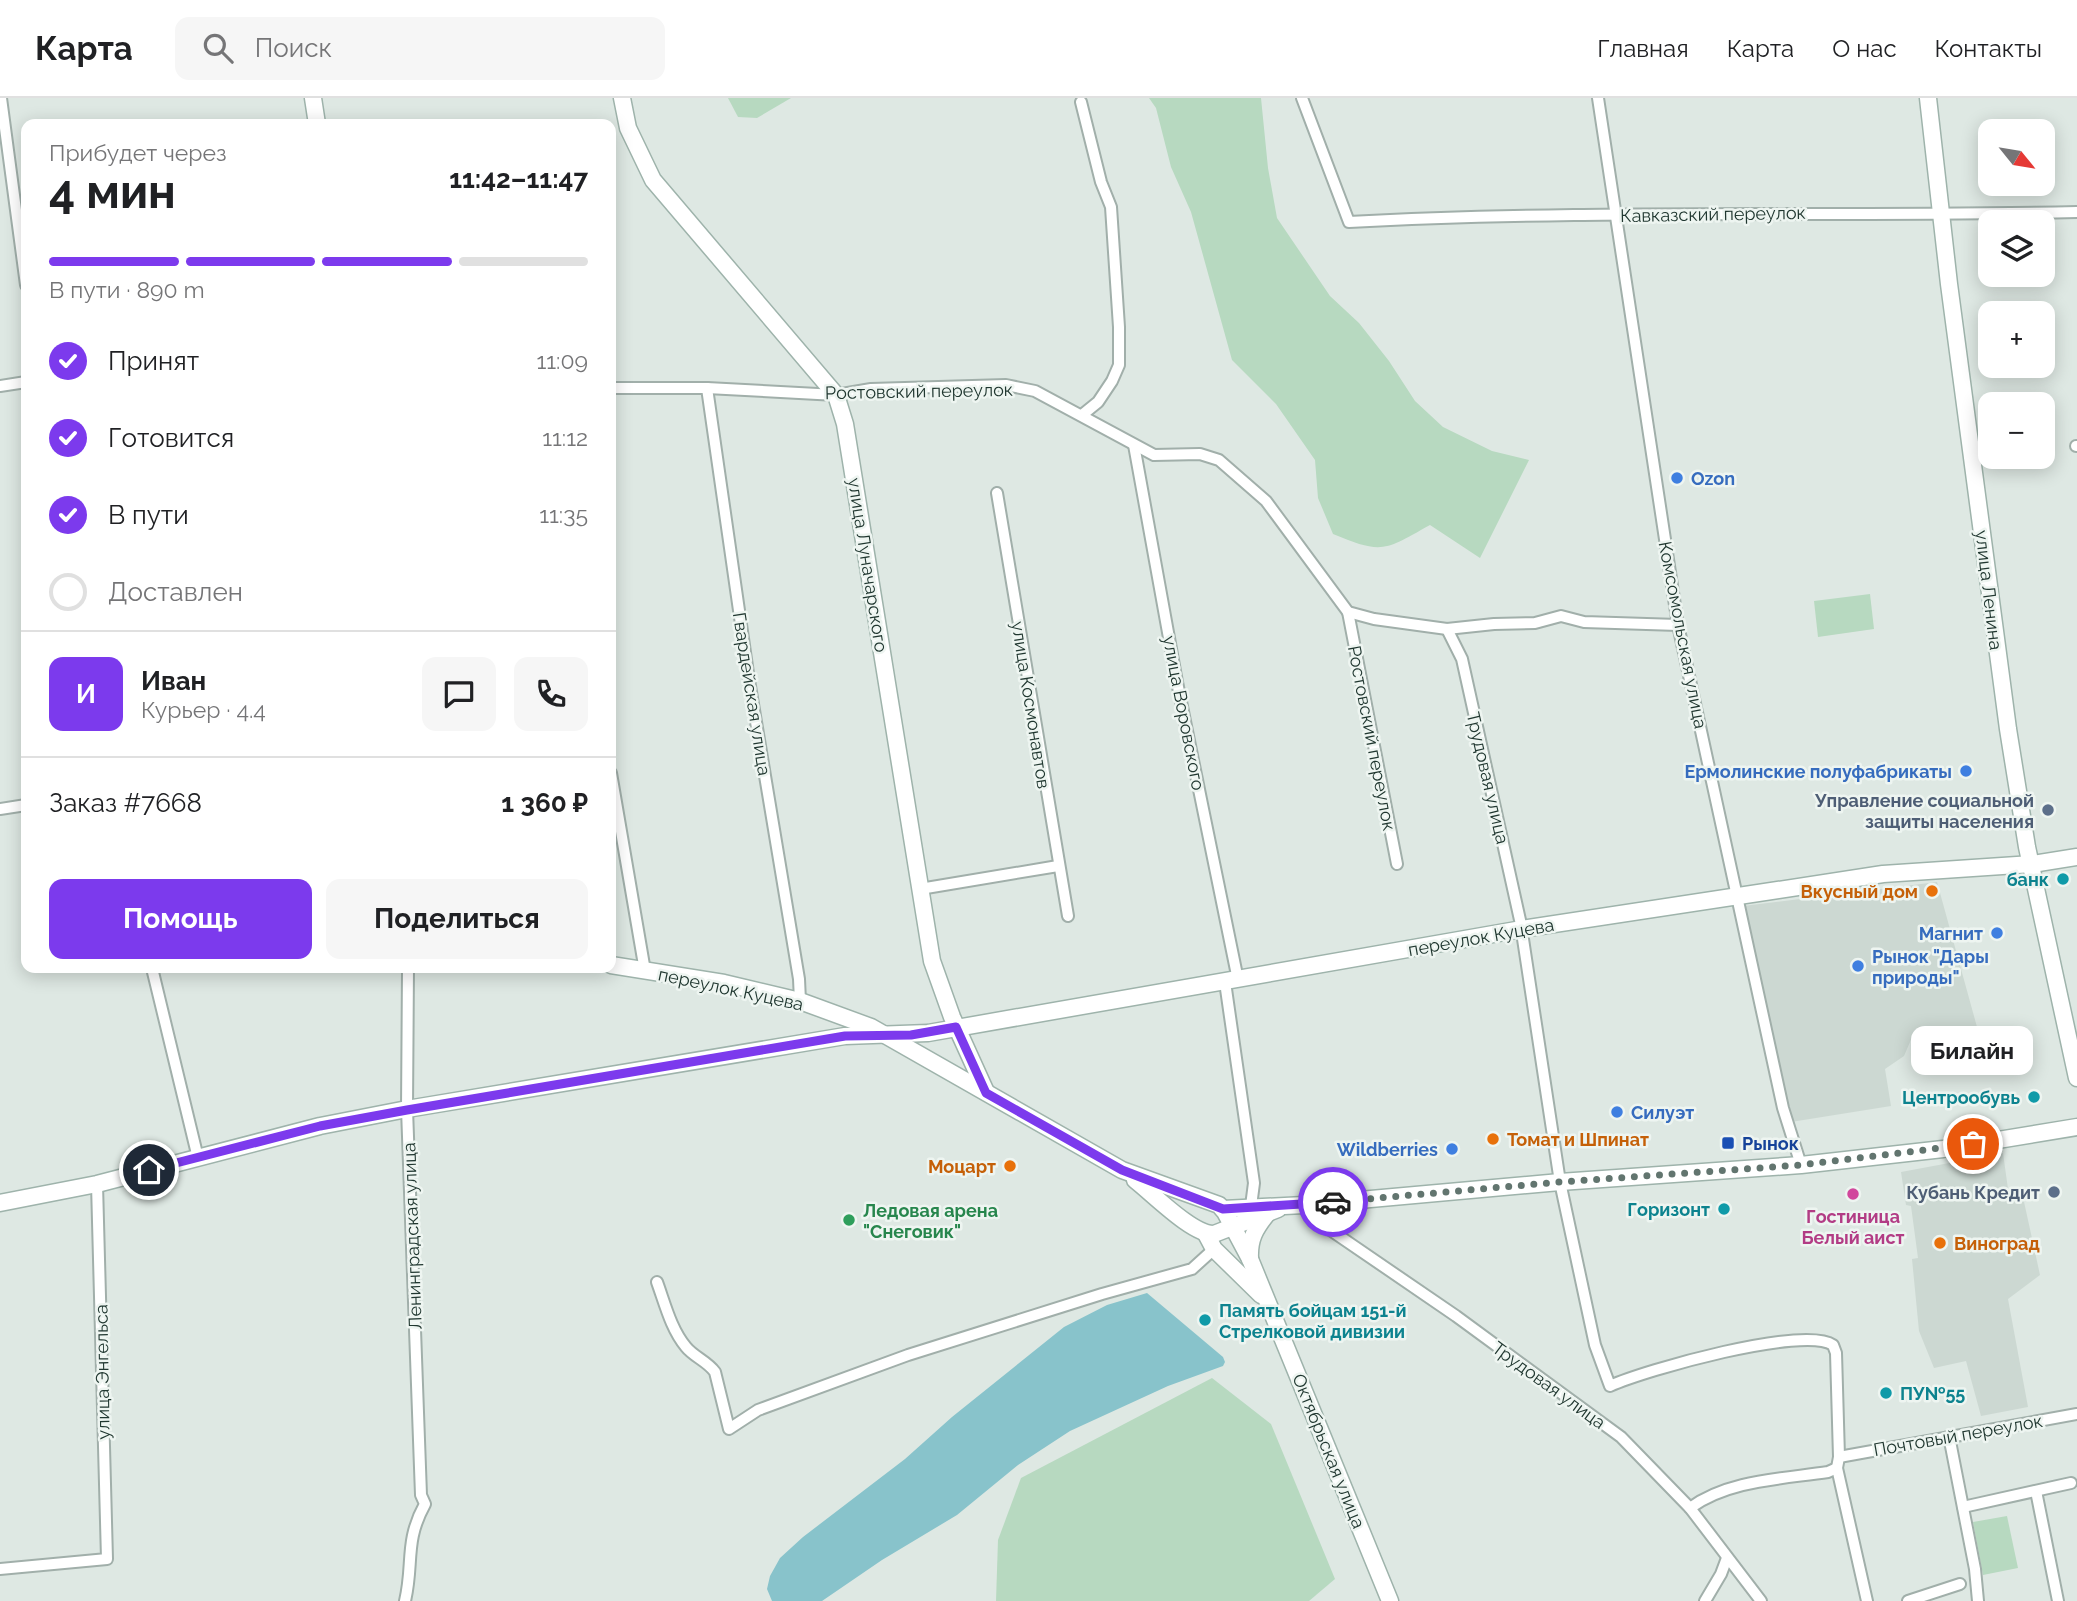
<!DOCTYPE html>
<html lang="ru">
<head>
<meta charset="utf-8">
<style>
	body { margin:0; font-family:Raleway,sans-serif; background:#f6f6f6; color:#202124; height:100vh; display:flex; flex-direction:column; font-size:26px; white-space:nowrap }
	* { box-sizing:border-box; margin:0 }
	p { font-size:23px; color:#757577 }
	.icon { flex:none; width:38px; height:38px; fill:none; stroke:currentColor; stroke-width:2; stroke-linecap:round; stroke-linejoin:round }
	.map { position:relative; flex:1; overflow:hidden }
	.panel { position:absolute; left:21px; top:21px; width:595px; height:854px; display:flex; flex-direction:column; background:#fff; border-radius:14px; box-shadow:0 4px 18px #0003 }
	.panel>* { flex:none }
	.needle { width:46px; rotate:120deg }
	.buttons { position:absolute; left:1978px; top:21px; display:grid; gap:14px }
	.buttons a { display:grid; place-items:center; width:77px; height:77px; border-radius:14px; background:#fff; box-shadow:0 4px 18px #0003; font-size:35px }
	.pin { position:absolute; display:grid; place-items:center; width:60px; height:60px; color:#fff; margin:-30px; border:4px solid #fff; border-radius:50%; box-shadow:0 2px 7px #0007 }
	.courier { position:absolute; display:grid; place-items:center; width:70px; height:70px; margin:-35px; border:5px solid #7c3aed; border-radius:50%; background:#fff; color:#222; box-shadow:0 2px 9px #0007 }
	.bubble { position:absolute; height:49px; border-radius:14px; background:#fff; box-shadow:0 4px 18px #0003; font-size:23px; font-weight:700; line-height:49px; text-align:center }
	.head em { font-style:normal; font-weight:700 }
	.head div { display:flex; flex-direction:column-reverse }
	.head { display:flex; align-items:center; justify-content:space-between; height:119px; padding:0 28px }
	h1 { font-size:46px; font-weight:700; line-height:52px }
	.bar { display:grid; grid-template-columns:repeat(4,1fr); gap:10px 7px; align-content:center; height:84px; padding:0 28px }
	.bar i { height:9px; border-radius:5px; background:#e0e0e0 }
	.bar .on { background:#7c3aed }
	.bar p { grid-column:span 4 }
	.line { display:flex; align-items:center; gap:18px; padding:0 28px; border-top:2px solid #e0e0e0 }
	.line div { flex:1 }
	.round { display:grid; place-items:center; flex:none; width:74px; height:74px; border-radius:14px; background:#f6f6f6 }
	ol { padding:0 28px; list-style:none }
	li { display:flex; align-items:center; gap:21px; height:77px }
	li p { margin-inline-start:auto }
	li .icon { padding:7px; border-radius:50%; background:#7c3aed; color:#fff; stroke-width:4 }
	li:last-child { color:#757577 }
	li i { width:38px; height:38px; border:4px solid #e0e0e0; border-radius:50% }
	.cta { display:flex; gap:14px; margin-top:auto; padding:14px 28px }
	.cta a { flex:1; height:80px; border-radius:14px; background:#7c3aed; color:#fff; font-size:28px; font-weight:700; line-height:80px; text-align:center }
	.cta a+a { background:#f6f6f6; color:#202124 }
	header { display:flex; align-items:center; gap:42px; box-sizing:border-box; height:98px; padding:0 35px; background:#fff; border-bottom:2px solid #e0e0e0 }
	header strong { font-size:33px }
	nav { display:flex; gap:38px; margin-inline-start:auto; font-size:24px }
	.search { width:490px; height:63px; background:#f6f6f6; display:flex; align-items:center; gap:18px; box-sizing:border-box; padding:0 24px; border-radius:14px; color:#757577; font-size:26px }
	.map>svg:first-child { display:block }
	.built { fill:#ccd8d2 }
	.green { fill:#b7d9c0 }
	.water { fill:#88c3cb }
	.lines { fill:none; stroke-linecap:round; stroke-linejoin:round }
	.street-casing { stroke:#a1afaa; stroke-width:14 }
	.secondary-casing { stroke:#9eb3ab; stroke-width:19 }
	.street { stroke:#fff; stroke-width:10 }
	.secondary { stroke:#fff; stroke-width:16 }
	.done { stroke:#62756f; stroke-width:7; stroke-dasharray:0 12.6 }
	.route { stroke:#7c3aed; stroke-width:9 }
	.shop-dot { fill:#3f7fe0; stroke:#eef5f1; stroke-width:2.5 }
	.service-dot { fill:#5c6f8a; stroke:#eef5f1; stroke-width:2.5 }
	.culture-dot { fill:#0f9aa8; stroke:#eef5f1; stroke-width:2.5 }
	.food-dot { fill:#e8710a; stroke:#eef5f1; stroke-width:2.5 }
	.transit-dot { fill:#1a4fb4; stroke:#eef5f1; stroke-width:2.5 }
	.hotel-dot { fill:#d1479c; stroke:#eef5f1; stroke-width:2.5 }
	.leisure-dot { fill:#2e9e5b; stroke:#eef5f1; stroke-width:2.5 }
	.labels { text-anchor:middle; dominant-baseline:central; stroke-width:5; stroke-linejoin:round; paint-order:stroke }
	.street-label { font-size:18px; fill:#203730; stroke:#eef5f1 }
	.shop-label { font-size:18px; font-weight:bold; fill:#366cbe; stroke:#eef5f1; text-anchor:start }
	.service-label { font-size:18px; font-weight:bold; fill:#4e5e75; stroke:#eef5f1; text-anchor:end }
	.culture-label { font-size:18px; font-weight:bold; fill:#0d838f; stroke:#eef5f1; text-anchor:end }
	.food-label { font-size:18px; font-weight:bold; fill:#c56008; stroke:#eef5f1; text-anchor:end }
	.transit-label { font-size:18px; font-weight:bold; fill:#164399; stroke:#eef5f1; text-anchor:start }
	.leisure-label { font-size:18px; font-weight:bold; fill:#27864d; stroke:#eef5f1; text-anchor:start }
	.hotel-label { font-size:18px; font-weight:bold; fill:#b23c85; stroke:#eef5f1 }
</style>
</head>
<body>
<header>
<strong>Карта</strong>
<div class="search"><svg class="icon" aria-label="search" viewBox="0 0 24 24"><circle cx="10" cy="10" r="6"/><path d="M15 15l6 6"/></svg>Поиск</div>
<nav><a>Главная</a><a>Карта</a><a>О нас</a><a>Контакты</a></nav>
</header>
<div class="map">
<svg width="2077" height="1503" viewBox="0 0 2077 1503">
	<rect width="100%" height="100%" fill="#dee8e3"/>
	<g class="built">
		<polygon points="1937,784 1977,929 1957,935 1953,928 1913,937 1904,958 1885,971 1891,1008 1791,1024 1743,808"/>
		<polygon points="2003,1055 2008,1091 2021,1090 2040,1177 2008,1201 2028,1309 1981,1318 1966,1263 1934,1270 1919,1233 1912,1161 1918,1160 1911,1108 1906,1107 1901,1074"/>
	</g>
	<g class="green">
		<polygon points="728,0 791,0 757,20 738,19"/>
		<path d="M1149,0H1261L1268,70L1277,120L1330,198L1359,225L1389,263L1415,303L1443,329L1492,353L1529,362L1480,460L1430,427C1385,452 1383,457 1333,436L1318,400L1315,362L1276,306L1232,262L1191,114L1171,69L1156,10Z"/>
		<polygon points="1870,496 1874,531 1818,539 1814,503"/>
		<polygon points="1212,1280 1271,1326 1335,1481 1309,1503 996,1503 998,1442 1021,1380"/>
		<polygon points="2007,1418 2018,1470 1983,1477 1973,1424"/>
	</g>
	<polygon class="water" points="1147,1195 1223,1259 1225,1264 1223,1268 1168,1288 1070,1333 1018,1367 957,1417 882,1462 822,1503 772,1503 767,1491 770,1478 780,1460 803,1439 905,1361 952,1319 1064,1229 1107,1207"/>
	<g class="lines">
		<g class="street-casing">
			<g id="street">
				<polyline points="1,0 26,187"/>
				<path d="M1302,0L1349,124C1592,111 1834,119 2077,114"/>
				<polyline points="1598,0 1678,527 1783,1010 1801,1067"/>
				<polyline points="1081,4 1101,84 1111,109 1119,229 1119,267 1112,283 1098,304 1082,317"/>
				<polyline points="0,288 26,284"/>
				<polyline points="611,290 707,290 836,297 871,291 1006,287 1035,293 1154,357 1200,356 1219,362 1266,403 1348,514 1374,521 1447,531 1494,526 1535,525 1561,518 1584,524 1678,527"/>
				<polyline points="707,290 749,582 799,881 800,903"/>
				<polyline points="1134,347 1177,584 1238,882"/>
				<polyline points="2076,348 2077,348"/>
				<polyline points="997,395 1068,818"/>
				<polyline points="1348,514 1397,766"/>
				<polyline points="1447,531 1462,561 1522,831"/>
				<polyline points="611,675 645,873"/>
				<polyline points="0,711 26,707"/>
				<polyline points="920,791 1058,768"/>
				<path d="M1523,841L1560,1084L1595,1247L1610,1288C1645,1272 1804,1227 1833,1247L1836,1255L1839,1359L1837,1370L1867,1503"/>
				<polyline points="152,870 198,1060"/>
				<polyline points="1225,884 1254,1085 1251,1108"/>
				<polyline points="1304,1107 1323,1127 1456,1218 1621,1339 1690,1410 1761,1503"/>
				<path d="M657,1184C665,1206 671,1231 686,1249C694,1259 707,1263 715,1274L729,1331L758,1312L908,1257L1102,1196L1192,1171L1214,1151"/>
				<polyline points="1949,1338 1975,1471 1978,1503"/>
				<polyline points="1839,1359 2077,1316"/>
				<polyline points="2036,1393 2058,1503"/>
				<polyline points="1963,1409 2071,1385"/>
				<path d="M1690,1410C1728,1382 1782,1381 1828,1374L1837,1370"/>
				<polyline points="0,1471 107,1461 97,1086"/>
				<path d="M405,1503C414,1465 404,1444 425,1406L421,1397L407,1011L408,870"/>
				<polyline points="1705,1503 1721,1476 1727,1460"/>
				<polyline points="1908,1503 1960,1486"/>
			</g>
		</g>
		<g class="secondary-casing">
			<g id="secondary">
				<polyline points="313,0 317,26"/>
				<polyline points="622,0 628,30 653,82 836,297 845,326 932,863 952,919 986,994"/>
				<polyline points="1928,0 1949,186 2008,631 2027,749 2077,980"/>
				<polyline points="611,867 724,885 800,903 871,929 1122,1072 1219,1107 1225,1114 1250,1161 1390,1503"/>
				<path d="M1135,1082C1153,1096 1193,1137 1214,1136L1278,1111"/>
				<polyline points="0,1105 97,1086 320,1028 407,1011 845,938 928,935 1522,831 1778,792 1883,776 2032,766 2077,759"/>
				<polyline points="1223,1111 1304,1107 1560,1084 1801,1067 1943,1051 2077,1029"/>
				<polyline points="1206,1136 1214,1151 1261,1197"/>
				<path d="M1250,1161C1249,1141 1255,1131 1267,1116"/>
			</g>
		</g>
		<use href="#street" class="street"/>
		<use href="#secondary" class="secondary"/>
	</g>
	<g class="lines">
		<polyline class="done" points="1333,1104 1560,1084 1801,1067 1973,1046"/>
		<polyline class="route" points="149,1072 320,1028 407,1012 845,938 911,937 956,929 986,995 1122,1072 1223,1111 1333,1104"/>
	</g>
	<g class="shop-dot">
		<circle cx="1677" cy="380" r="7"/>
		<circle cx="1966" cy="673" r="7"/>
		<circle cx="1997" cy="835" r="7"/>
		<circle cx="1858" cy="868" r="7"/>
		<circle cx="1617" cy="1014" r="7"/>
		<circle cx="1452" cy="1051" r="7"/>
	</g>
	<g class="service-dot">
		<circle cx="2048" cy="712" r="7"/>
		<circle cx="2054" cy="1094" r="7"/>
	</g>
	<g class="culture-dot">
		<circle cx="2063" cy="781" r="7"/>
		<circle cx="2034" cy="999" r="7"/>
		<circle cx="1724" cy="1111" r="7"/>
		<circle cx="1205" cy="1222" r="7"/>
		<circle cx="1886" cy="1295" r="7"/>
	</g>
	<g class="food-dot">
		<circle cx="1932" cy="793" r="7"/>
		<circle cx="1493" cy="1041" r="7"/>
		<circle cx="1010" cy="1068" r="7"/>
		<circle cx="1940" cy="1145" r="7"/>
	</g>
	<rect class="transit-dot" x="1721" y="1038" width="14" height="14" rx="3.5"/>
	<circle class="hotel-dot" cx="1853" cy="1096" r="7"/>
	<circle class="leisure-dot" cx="849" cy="1122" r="7"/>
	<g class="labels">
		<g class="street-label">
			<text transform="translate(1713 116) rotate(-1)">Кавказский переулок</text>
			<text transform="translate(919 293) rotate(-1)">Ростовский переулок</text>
			<text transform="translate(868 467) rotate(81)">улица Луначарского</text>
			<text transform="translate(1989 492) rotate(83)">улица Ленина</text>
			<text transform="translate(1683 537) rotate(79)">Комсомольская улица</text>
			<text transform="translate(752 596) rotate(81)">Гвардейская улица</text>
			<text transform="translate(1031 607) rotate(81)">улица Космонавтов</text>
			<text transform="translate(1184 615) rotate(79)">улица Воровского</text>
			<text transform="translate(1372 640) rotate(79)">Ростовский переулок</text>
			<text transform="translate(1488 680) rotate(77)">Трудовая улица</text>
			<text transform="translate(1481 839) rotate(-10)">переулок Куцева</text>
			<text transform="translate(731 891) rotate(12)">переулок Куцева</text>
			<text transform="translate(412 1138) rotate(-92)">Ленинградская улица</text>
			<text transform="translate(102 1274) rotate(-91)">улица Энгельса</text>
			<text transform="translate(1549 1287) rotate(36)">Трудовая улица</text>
			<text transform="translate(1958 1337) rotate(-10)">Почтовый переулок</text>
			<text transform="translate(1329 1353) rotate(68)">Октябрьская улица</text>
		</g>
		<g class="shop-label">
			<text x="1691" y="380">Ozon</text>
			<text x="1952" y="673" text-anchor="end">Ермолинские полуфабрикаты</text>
			<text x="1983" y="835" text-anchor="end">Магнит</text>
			<text x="1872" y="858">Рынок "Дары<tspan x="1872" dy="21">природы"</tspan></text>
			<text x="1631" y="1014">Силуэт</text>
			<text x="1438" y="1051" text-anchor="end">Wildberries</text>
		</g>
		<g class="service-label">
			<text x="2034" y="702">Управление социальной<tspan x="2034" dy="21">защиты населения</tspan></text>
			<text x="2040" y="1094">Кубань Кредит</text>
		</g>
		<g class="culture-label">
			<text x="2049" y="781">банк</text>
			<text x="2020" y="999">Центрообувь</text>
			<text x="1710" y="1111">Горизонт</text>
			<text x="1219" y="1212" text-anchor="start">Память бойцам 151-й<tspan x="1219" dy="21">Стрелковой дивизии</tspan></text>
			<text x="1900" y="1295" text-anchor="start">ПУ№55</text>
		</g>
		<g class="food-label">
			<text x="1918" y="793">Вкусный дом</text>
			<text x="1507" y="1041" text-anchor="start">Томат и Шпинат</text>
			<text x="996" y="1068">Моцарт</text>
			<text x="1954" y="1145" text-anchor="start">Виноград</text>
		</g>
		<g class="transit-label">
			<text x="1742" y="1045">Рынок</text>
		</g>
		<g class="leisure-label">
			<text x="863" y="1112">Ледовая арена<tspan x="863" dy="21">"Снеговик"</tspan></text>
		</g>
		<g class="hotel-label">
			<text x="1853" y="1118">Гостиница<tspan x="1853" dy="21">Белый аист</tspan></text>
		</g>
	</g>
</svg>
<div class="buttons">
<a><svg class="needle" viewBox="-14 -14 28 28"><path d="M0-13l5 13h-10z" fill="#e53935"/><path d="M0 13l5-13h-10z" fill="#757577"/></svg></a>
<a><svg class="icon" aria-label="layers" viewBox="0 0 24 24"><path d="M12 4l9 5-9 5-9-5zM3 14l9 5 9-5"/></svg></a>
<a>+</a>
<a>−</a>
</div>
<div class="pin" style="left:1973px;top:1046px;background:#ea580c"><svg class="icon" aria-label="bag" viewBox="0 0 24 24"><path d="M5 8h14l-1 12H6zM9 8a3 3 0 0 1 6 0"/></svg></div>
<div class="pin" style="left:149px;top:1072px;background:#1f2937"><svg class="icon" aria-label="home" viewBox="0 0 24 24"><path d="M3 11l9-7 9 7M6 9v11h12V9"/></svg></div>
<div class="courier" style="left:1333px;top:1104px"><svg class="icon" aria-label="car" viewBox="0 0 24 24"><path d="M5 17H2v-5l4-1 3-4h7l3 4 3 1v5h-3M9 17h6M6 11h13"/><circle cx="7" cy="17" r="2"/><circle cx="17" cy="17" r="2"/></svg></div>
<div class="bubble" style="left:1911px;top:928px;width:122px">Билайн</div>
<section class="panel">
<div class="head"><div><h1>4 мин</h1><p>Прибудет через</p></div><em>11:42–11:47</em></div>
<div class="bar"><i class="on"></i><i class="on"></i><i class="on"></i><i></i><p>В пути · 890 m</p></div>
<ol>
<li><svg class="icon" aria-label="check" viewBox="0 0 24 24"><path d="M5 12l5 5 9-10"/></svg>Принят<p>11:09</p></li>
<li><svg class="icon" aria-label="check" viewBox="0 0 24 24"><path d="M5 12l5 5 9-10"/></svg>Готовится<p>11:12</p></li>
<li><svg class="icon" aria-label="check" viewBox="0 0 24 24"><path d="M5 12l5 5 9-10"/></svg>В пути<p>11:35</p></li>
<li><i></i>Доставлен</li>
</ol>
<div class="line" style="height:126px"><b class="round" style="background:#7c3aed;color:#fff">И</b><div><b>Иван</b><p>Курьер · 4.4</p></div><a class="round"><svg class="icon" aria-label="chat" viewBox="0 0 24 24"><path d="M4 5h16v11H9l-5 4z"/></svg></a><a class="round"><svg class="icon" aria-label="phone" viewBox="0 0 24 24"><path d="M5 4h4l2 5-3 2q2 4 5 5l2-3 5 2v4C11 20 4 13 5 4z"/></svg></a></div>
<div class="line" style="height:91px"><div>Заказ #7668</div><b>1 360 ₽</b></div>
<div class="cta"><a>Помощь</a><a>Поделиться</a></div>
</section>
</div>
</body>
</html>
